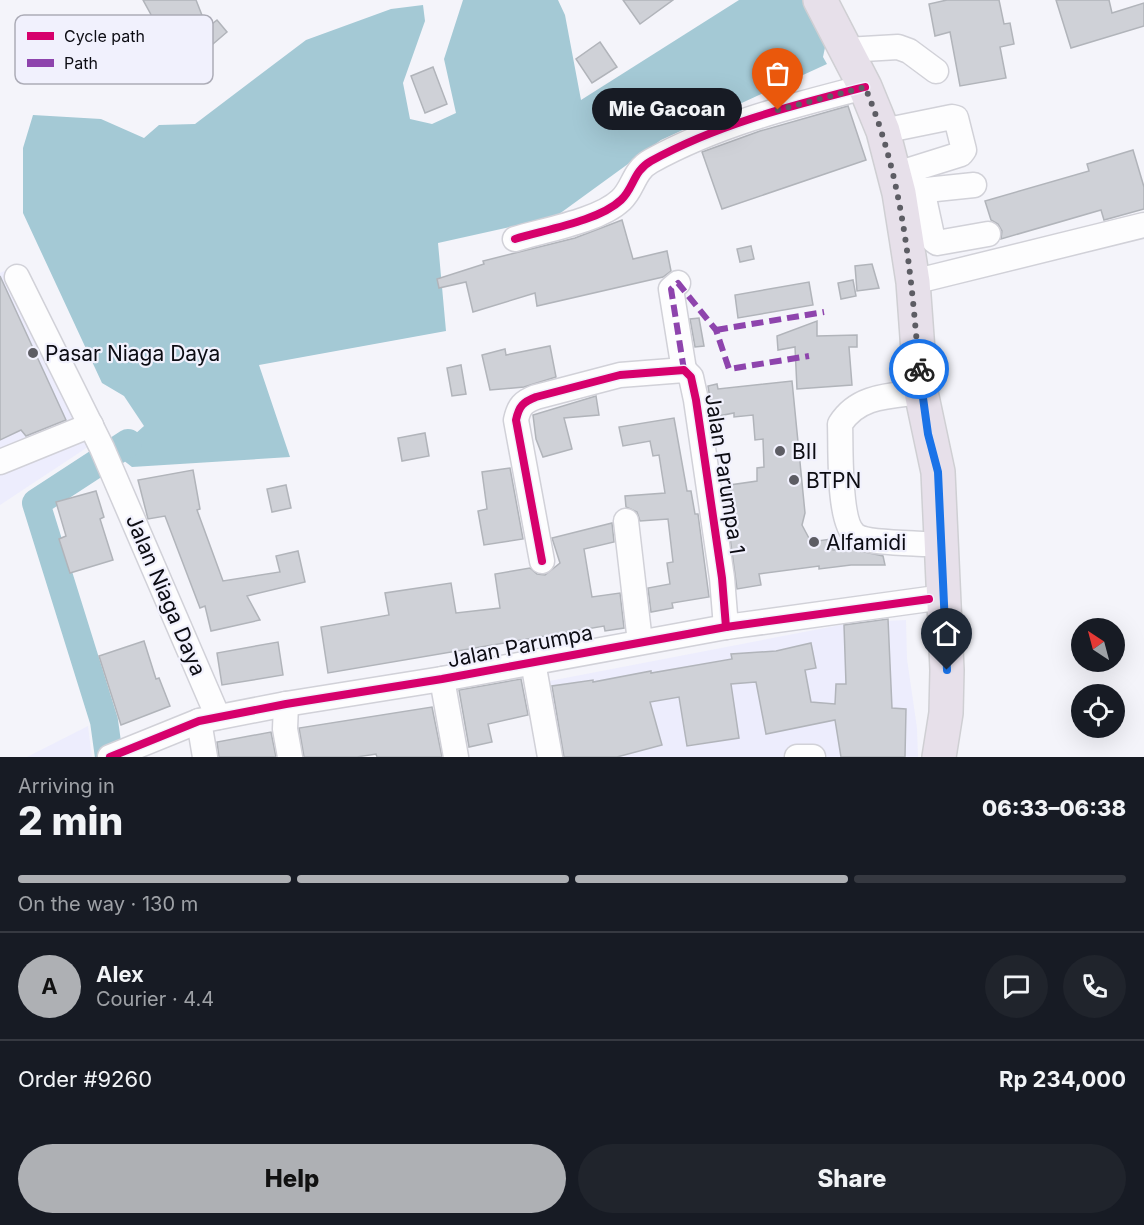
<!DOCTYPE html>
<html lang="en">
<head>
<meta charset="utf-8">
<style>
	body { margin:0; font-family:Inter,sans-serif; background:#20242c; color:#f1f3f6; height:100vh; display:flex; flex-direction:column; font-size:22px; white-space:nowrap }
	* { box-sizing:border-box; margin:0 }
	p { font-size:20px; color:#9ea1a6 }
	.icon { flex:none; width:33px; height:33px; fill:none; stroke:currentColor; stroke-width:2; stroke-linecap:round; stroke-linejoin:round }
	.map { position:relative; height:757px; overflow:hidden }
	.details { display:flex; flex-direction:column; background:#171b24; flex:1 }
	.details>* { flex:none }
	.needle { width:39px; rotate:324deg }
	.tools { position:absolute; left:1071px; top:618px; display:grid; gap:12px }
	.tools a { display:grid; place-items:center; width:54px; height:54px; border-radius:50%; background:#171b24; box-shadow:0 6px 24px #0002; font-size:30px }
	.pin { position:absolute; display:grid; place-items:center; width:51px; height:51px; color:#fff; margin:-62px -26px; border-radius:50% 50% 50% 0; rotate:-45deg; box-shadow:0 0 6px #0007 }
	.pin .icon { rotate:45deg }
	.courier { position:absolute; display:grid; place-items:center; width:60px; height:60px; margin:-30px; border:4px solid #1a73e8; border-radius:50%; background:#fff; color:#222; box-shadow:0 2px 8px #0007 }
	.bubble { position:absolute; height:42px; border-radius:21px; background:#171b24; box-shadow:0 6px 24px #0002; font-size:20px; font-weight:800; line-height:42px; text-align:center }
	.overview em { font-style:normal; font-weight:800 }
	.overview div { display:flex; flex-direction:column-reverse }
	.overview { display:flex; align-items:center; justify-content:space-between; height:102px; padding:0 18px }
	h1 { font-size:39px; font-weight:800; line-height:45px }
	.bar { display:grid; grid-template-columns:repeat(4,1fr); gap:9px 6px; align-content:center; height:72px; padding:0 18px }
	.bar i { height:8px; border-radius:4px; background:#363941 }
	.bar .current { background:#aeb0b4 }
	.bar p { grid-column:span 4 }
	.line { display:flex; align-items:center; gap:15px; padding:0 18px; border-top:2px solid #363941 }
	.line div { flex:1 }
	.round { display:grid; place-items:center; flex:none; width:63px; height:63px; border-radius:32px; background:#20242c }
	.action { display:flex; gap:12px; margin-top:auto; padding:12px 18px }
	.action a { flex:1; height:69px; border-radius:36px; background:#aeb0b4; color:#111; font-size:24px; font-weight:800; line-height:69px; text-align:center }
	.action a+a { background:#20242c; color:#f1f3f6 }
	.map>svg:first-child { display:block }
	.built { fill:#ededfd }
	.water { fill:#a4c9d5 }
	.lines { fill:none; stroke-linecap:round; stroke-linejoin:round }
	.river { stroke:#a4c9d5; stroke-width:28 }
	.building { fill:#cfd1d7; stroke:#b1b4ba; stroke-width:1.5 }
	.minor-casing { stroke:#d1d1d8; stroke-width:27 }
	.highway-casing { stroke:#cfcfd3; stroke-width:36 }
	.minor { stroke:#fdfdfe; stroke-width:24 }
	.highway { stroke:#e7e0ea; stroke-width:33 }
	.quiet { stroke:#8e44ad; stroke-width:6; stroke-dasharray:12 6; stroke-linecap:butt }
	.cycleway-casing { stroke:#f1f1fd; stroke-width:11 }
	.cycleway { stroke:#d6006c; stroke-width:8 }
	.done { stroke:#5d5d64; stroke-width:6; stroke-dasharray:0 10.8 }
	.route { stroke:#1a73e8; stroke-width:8 }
	.poi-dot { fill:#5d5d64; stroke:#f1f1fd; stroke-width:2 }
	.labels { text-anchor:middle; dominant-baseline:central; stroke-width:4.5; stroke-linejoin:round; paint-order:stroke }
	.poi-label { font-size:21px; fill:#0c0c13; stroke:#f1f1fd; text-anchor:start }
	.street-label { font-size:21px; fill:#0c0c13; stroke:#f1f1fd }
	.key { fill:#f1f1fd; stroke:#acacb7; stroke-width:1.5 }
	.key-label { font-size:16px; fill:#0c0c13 }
</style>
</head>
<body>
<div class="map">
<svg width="1144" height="757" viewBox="0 0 1144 757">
	<rect width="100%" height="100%" fill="#f4f4fa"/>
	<g class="built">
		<polygon points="19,264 109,433 0,505 0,273"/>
		<polygon points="906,620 907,659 917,728 918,757 550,757 539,683 851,623"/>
		<polygon points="88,726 92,757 27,757"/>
	</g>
	<polygon class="water" points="463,0 558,0 565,15 581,100 739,0 835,0 823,57 827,64 661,140 555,217 438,243 446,331 259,365 290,457 132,467 114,453 144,426 124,396 102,383 23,213 23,148 33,115 101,119 144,138 159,125 195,124 306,40 391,9 423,5 425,21 403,83 410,119 432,124 456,113 444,59"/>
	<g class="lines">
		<polyline class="river" points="109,757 104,721 36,503 128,443"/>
	</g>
	<g class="building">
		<polygon points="143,0 196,0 207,28 217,20 227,32 213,44 189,16 160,31"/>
		<polygon points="623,0 673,0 640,24"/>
		<polygon points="947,0 999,0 1004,24 1010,23 1014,44 1000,47 1006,78 960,86 950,32 935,36 929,4"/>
		<polygon points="1056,0 1109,0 1112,13 1144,3 1144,26 1071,48"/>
		<polygon points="600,42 617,67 592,83 576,59"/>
		<polygon points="433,67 447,104 425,113 411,76"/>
		<polygon points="848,106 866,160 722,209 702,152 760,131"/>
		<polygon points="1133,150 1144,187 1144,209 1104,220 1101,210 1001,239 1002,231 998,224 991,220 985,201 1089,171 1087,164"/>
		<polygon points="622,220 633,259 667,251 671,271 663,277 537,306 535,293 473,312 466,282 439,288 437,279 484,264 483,261 575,238"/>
		<polygon points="751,246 754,259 740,262 737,249"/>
		<polygon points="872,264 879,288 857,291 855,266"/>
		<polygon points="0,276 66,420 26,436 21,430 0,440"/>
		<polygon points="853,280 856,296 841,299 838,283"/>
		<polygon points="809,282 813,305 738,318 735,295"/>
		<polygon points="699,318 704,346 695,347 690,319"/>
		<polygon points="817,321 817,336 857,335 857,347 849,347 852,385 797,389 795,347 778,350 777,336"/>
		<polygon points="550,346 556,377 524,387 490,390 482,355 505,349 506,355"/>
		<polygon points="461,365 466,394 452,396 447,368"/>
		<polygon points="792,381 805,513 802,525 811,542 831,539 833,550 851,549 883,556 885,565 851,565 819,569 819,566 759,574 761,585 737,589 723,486 757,481 757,468 764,467 763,439 755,440 753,415 734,417 734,413 713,417 708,386 717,384 718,389"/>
		<polygon points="596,396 599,415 564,418 572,449 543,457 536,439 533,415"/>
		<polygon points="674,418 687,491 691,491 695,514 698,514 709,597 672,603 673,608 651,612 648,588 670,584 667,563 673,562 668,519 640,521 637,512 626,507 625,496 665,493 659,455 653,456 650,441 623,446 619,427"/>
		<polygon points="425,433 429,456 402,461 398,438"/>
		<polygon points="510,468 523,539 484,545 478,511 487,509 482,472"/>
		<polygon points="193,470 200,509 197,510 223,581 280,572 276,556 298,551 305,582 247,596 260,620 211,631 205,606 200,608 165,516 148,519 138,480"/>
		<polygon points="286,485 291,508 272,512 267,489"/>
		<polygon points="96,491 104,517 100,519 113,560 70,573 59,539 66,536 56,502"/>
		<polygon points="612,523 614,542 584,549 592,597 620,593 624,628 605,631 604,626 328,673 321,627 389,615 385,593 451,583 456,613 500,608 495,574 530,568 537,574 545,575 560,563 552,538"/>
		<polygon points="888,619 892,708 906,709 905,757 841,757 835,720 766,734 756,682 731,684 739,738 687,746 679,697 650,702 662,745 617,757 564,757 552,686 593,680 593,682 651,671 651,673 732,659 731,654 776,651 811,643 816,668 805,670 811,702 835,704 836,684 846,684 844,625"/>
		<polygon points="144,641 156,679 159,678 170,706 121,725 99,656"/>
		<polygon points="278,642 283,675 222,685 217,653"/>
		<polygon points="521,679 528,715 488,724 492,742 469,747 459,690"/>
		<polygon points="432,707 442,757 377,757 376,754 357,757 304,757 299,728"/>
		<polygon points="271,732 276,757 219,757 217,742"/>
	</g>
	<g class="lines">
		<g class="minor-casing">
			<g id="minor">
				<polyline points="846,50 898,47 909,51 936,71"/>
				<polyline points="883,131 952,117 956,118 964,150 961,154 894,175"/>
				<polyline points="922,189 933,240 937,243 988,234"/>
				<polyline points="907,192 974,185"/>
				<path d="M515,239C544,230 599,221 621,200C634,188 633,171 651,161C718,124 791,106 865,87"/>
				<polyline points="17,277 102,448 218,717"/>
				<polyline points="913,282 1144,225"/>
				<polyline points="678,283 671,289 684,370"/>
				<path d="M921,392C890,396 858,395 840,424C841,447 838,521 855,535C865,543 910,543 925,544"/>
				<polyline points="0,462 91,425"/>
				<polyline points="626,521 640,642"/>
				<path d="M542,561L516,420C519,406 523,402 536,397L620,375L684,370L691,377L696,400L722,578L726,627"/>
				<polyline points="533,662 550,757"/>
				<polyline points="442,679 456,757"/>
				<polyline points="286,704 285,729 290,757"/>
				<polyline points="199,721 205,757"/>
				<polyline points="110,757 199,721 286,704 442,679 726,627 929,599"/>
				<polyline points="797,757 813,757"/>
			</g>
		</g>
		<g class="highway-casing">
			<polyline id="highway" points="820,0 865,87 883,131 899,193 906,237 913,282 921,392 938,472 947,670 946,713 939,757"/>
		</g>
		<use href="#minor" class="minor"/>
		<use href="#highway" class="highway"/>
		<g class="quiet">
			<polyline points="716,330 824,312"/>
			<polyline points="684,370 671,289 678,283 716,330 729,369 809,356"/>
		</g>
		<g class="cycleway-casing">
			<g id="cycleway">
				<path d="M515,239C544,230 599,221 621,200C634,188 633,171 651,161C718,124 791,106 865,87"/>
				<path d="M542,561L516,420C519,406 523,402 536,397L620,375L684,370L691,377L696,400L722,578L726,627"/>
				<polyline points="110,757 199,721 286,704 442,679 726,627 929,599"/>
			</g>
		</g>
		<use href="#cycleway" class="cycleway"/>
	</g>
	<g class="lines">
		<path class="done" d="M778,110L865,87C903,178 911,272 919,369"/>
		<polyline class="route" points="919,369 928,434 938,472 947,670"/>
	</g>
	<g class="poi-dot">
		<circle cx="33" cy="353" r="6"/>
		<circle cx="780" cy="451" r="6"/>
		<circle cx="794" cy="480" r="6"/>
		<circle cx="814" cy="542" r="6"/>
	</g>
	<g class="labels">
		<g class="poi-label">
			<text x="45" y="353">Pasar Niaga Daya</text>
			<text x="792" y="451">BII</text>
			<text x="806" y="480">BTPN</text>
			<text x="826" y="542">Alfamidi</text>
		</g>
		<g class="street-label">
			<text transform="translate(725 474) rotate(81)">Jalan Parumpa 1</text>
			<text transform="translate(166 595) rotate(67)">Jalan Niaga Daya</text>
			<text transform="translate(520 646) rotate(-11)">Jalan Parumpa</text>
		</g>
	</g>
	<rect x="15" y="15" width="198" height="69" rx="9" class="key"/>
	<rect x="27" y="32" width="27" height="8" fill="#d6006c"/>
	<rect x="27" y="59" width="27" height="8" fill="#8e44ad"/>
	<g class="key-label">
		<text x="64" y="42">Cycle path</text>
		<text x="64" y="69">Path</text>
	</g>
</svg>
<div class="tools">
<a><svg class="needle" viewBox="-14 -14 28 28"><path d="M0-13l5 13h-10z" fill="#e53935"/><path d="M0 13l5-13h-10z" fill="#9ea1a6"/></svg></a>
<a><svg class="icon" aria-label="locate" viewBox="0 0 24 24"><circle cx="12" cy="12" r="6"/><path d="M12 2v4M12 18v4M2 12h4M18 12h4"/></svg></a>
</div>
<div class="pin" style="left:778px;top:110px;background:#ea580c"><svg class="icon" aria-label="bag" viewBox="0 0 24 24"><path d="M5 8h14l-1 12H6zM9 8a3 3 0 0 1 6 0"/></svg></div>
<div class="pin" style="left:947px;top:670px;background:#1f2937"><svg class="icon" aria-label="home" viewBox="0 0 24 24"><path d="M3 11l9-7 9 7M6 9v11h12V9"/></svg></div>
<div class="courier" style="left:919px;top:369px"><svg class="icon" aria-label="bike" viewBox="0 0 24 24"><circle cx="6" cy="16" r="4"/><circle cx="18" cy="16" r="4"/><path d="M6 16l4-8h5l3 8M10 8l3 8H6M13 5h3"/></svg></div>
<div class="bubble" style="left:592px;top:88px;width:150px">Mie Gacoan</div>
</div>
<section class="details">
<div class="overview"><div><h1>2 min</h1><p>Arriving in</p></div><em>06:33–06:38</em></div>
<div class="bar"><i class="current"></i><i class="current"></i><i class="current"></i><i></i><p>On the way · 130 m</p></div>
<div class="line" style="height:108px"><b class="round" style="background:#aeb0b4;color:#111">A</b><div><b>Alex</b><p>Courier · 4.4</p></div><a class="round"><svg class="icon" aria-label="chat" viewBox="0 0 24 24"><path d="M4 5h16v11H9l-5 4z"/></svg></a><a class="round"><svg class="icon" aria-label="phone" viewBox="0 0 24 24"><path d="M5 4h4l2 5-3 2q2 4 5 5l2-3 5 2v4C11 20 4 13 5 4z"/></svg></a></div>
<div class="line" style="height:78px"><div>Order #9260</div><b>Rp 234,000</b></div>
<div class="action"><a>Help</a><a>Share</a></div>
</section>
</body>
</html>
